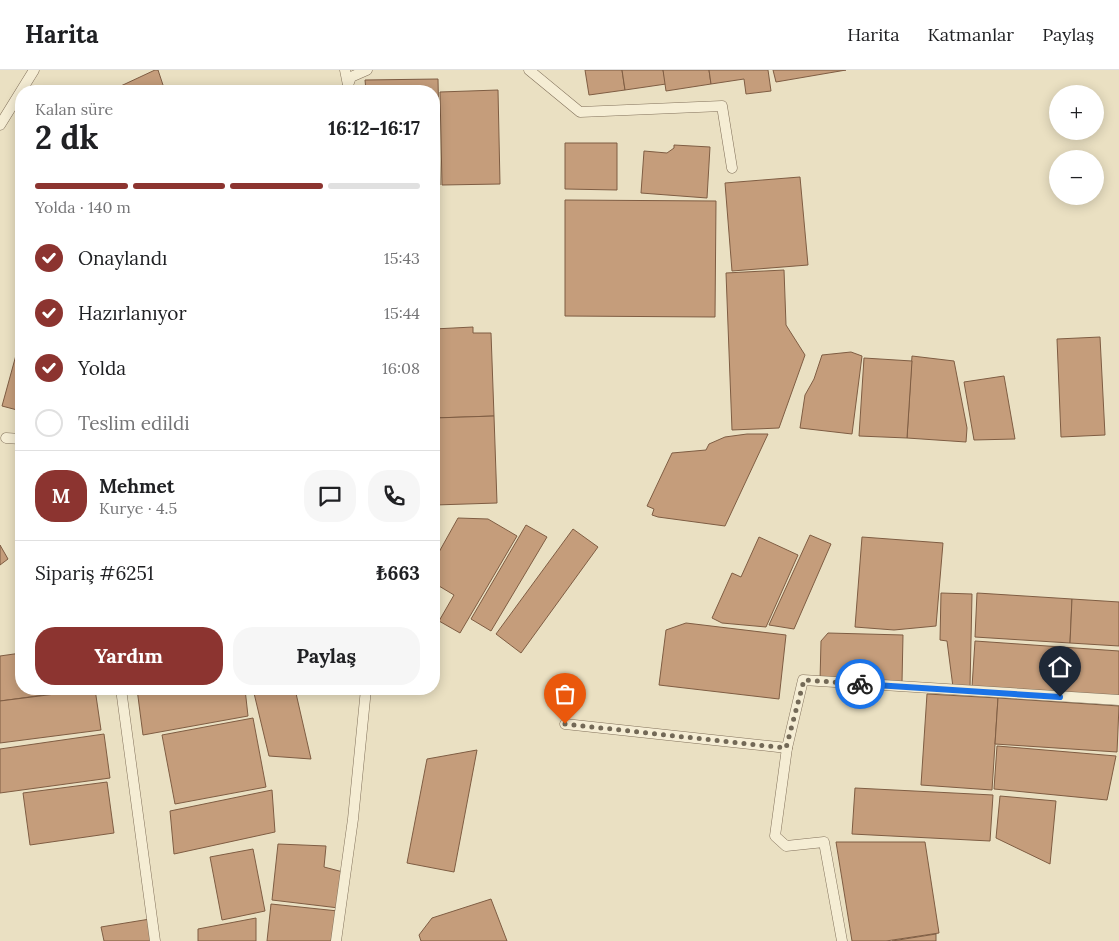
<!DOCTYPE html>
<html lang="tr">
<head>
<meta charset="utf-8">
<style>
	body { margin:0; font-family:Lora,serif; background:#f6f6f6; color:#202124; height:100vh; display:flex; flex-direction:column; font-size:19px; white-space:nowrap }
	* { box-sizing:border-box; margin:0 }
	p { font-size:16px; color:#757577 }
	.icon { flex:none; width:28px; height:28px; fill:none; stroke:currentColor; stroke-width:2; stroke-linecap:round; stroke-linejoin:round }
	.map { position:relative; flex:1; overflow:hidden }
	.drawer { position:absolute; left:15px; top:15px; width:425px; height:610px; display:flex; flex-direction:column; background:#fff; border-radius:20px; box-shadow:0 2px 12px #0003 }
	.drawer>* { flex:none }
	.fabs { position:absolute; left:1049px; top:15px; display:grid; gap:10px }
	.fabs a { display:grid; place-items:center; width:55px; height:55px; border-radius:50%; background:#fff; box-shadow:0 2px 12px #0003; font-size:25px }
	.pin { position:absolute; display:grid; place-items:center; width:42px; height:42px; color:#fff; margin:-51px -21px; border-radius:50% 50% 50% 0; rotate:-45deg; box-shadow:0 0 5px #0007 }
	.pin .icon { rotate:45deg }
	.courier { position:absolute; display:grid; place-items:center; width:50px; height:50px; margin:-25px; border:4px solid #1a73e8; border-radius:50%; background:#fff; color:#222; box-shadow:0 1px 6px #0007 }
	.headline em { font-style:normal; font-weight:700 }
	.headline div { display:flex; flex-direction:column-reverse }
	.headline { display:flex; align-items:center; justify-content:space-between; height:85px; padding:0 20px }
	h1 { font-size:32px; font-weight:700; line-height:38px }
	.bar { display:grid; grid-template-columns:repeat(4,1fr); gap:8px 5px; align-content:center; height:60px; padding:0 20px }
	.bar i { height:6px; border-radius:4px; background:#e0e0e0 }
	.bar .selected { background:#8c3430 }
	.bar p { grid-column:span 4 }
	.line { display:flex; align-items:center; gap:12px; padding:0 20px; border-top:1px solid #e0e0e0 }
	.line div { flex:1 }
	.round { display:grid; place-items:center; flex:none; width:52px; height:52px; border-radius:20px; background:#f6f6f6 }
	ol { padding:0 20px; list-style:none }
	li { display:flex; align-items:center; gap:15px; height:55px }
	li p { margin-inline-start:auto }
	li .icon { padding:5px; border-radius:50%; background:#8c3430; color:#fff; stroke-width:4 }
	li:last-child { color:#757577 }
	li i { width:28px; height:28px; border:2px solid #e0e0e0; border-radius:50% }
	.button { display:flex; gap:10px; margin-top:auto; padding:10px 20px }
	.button a { flex:1; height:58px; border-radius:20px; background:#8c3430; color:#fff; font-size:20px; font-weight:700; line-height:58px; text-align:center }
	.button a+a { background:#f6f6f6; color:#202124 }
	header { display:flex; align-items:center; gap:30px; box-sizing:border-box; height:70px; padding:0 25px; background:#fff; border-bottom:1px solid #e0e0e0 }
	header strong { font-size:24px }
	nav { display:flex; gap:28px; margin-inline-start:auto; font-size:18px }
	.map>svg:first-child { display:block }
	.building { fill:#c59d7b; stroke:#7f5d43 }
	.lines { fill:none; stroke-linecap:round; stroke-linejoin:round }
	.minor-casing { stroke:#82715b; stroke-width:11 }
	.minor { stroke:#f5edd4; stroke-width:10 }
	.done { stroke:#736957; stroke-width:5; stroke-dasharray:0 9 }
	.route { stroke:#1a73e8; stroke-width:6 }
</style>
</head>
<body>
<header>
<strong>Harita</strong>
<nav><a>Harita</a><a>Katmanlar</a><a>Paylaş</a></nav>
</header>
<div class="map">
<svg width="1119" height="871" viewBox="0 0 1119 871">
	<rect width="100%" height="100%" fill="#eae0c2"/>
	<g class="building">
		<polygon points="155,0 158,0 165,21 110,21"/>
		<polygon points="585,0 622,0 625,20 589,25"/>
		<polygon points="622,0 663,0 666,14 625,20"/>
		<polygon points="663,0 709,0 711,14 666,21"/>
		<polygon points="709,0 768,0 771,21 746,24 744,9 711,14"/>
		<polygon points="773,0 846,0 776,12"/>
		<polygon points="438,9 440,115 434,115 434,21 366,21 365,10"/>
		<polygon points="498,20 500,114 442,115 440,22"/>
		<polygon points="565,73 617,73 617,120 565,119"/>
		<polygon points="674,75 710,77 707,128 641,123 644,81 667,83 674,78"/>
		<polygon points="800,107 808,195 732,201 725,113"/>
		<polygon points="565,130 716,131 715,247 565,246"/>
		<polygon points="784,200 786,255 805,285 779,358 732,360 726,203"/>
		<polygon points="473,257 473,263 491,263 494,346 434,348 434,259"/>
		<polygon points="21,267 21,341 2,336"/>
		<polygon points="1100,267 1105,365 1061,367 1057,269"/>
		<polygon points="851,282 862,286 852,364 800,358 805,325 814,309 822,285"/>
		<polygon points="912,286 954,291 967,358 966,372 907,368"/>
		<polygon points="864,288 912,291 907,368 859,366"/>
		<polygon points="1004,306 1015,369 974,370 964,312"/>
		<polygon points="494,346 497,433 435,435 434,348"/>
		<polygon points="747,364 768,364 725,456 658,447 652,445 654,439 647,436 672,383 706,380 709,374 725,367"/>
		<polygon points="458,448 488,449 517,466 460,563 439,551 454,525 434,513 434,491"/>
		<polygon points="526,455 547,467 491,561 471,549"/>
		<polygon points="573,459 598,477 521,583 496,564"/>
		<polygon points="810,465 831,474 794,559 769,555"/>
		<polygon points="759,467 798,485 766,557 722,553 712,548 732,503 741,507"/>
		<polygon points="862,467 943,473 936,556 894,560 855,557"/>
		<polygon points="0,475 8,489 0,495"/>
		<polygon points="941,523 972,524 970,617 953,617 947,571 940,570"/>
		<polygon points="977,523 1072,529 1070,573 975,567"/>
		<polygon points="1072,529 1119,532 1119,576 1070,573"/>
		<polygon points="686,553 786,565 779,629 659,615 666,560"/>
		<polygon points="828,563 903,565 902,612 820,611 821,571"/>
		<polygon points="975,571 1119,581 1119,626 972,617"/>
		<polygon points="21,583 21,619 89,619 0,631 0,586"/>
		<polygon points="95,619 101,660 0,673 0,631"/>
		<polygon points="137,619 245,619 248,646 143,665"/>
		<polygon points="253,619 295,619 311,689 269,686"/>
		<polygon points="927,624 998,628 992,720 921,715"/>
		<polygon points="998,628 1119,636 1117,682 995,674"/>
		<polygon points="253,648 266,717 175,734 162,665"/>
		<polygon points="104,664 110,708 0,723 0,679"/>
		<polygon points="997,676 1116,686 1107,730 994,719"/>
		<polygon points="477,680 454,802 407,793 427,689"/>
		<polygon points="107,712 114,763 30,775 23,723"/>
		<polygon points="855,718 993,725 990,771 852,764"/>
		<polygon points="272,720 275,762 174,784 170,741"/>
		<polygon points="1000,726 1056,731 1050,794 996,768"/>
		<polygon points="836,772 925,772 939,863 886,871 852,871"/>
		<polygon points="278,774 326,776 324,797 343,802 339,838 272,830"/>
		<polygon points="253,779 265,841 222,850 210,787"/>
		<polygon points="491,829 507,871 421,871 419,865 432,848"/>
		<polygon points="271,834 338,841 335,871 267,871"/>
		<polygon points="256,848 256,871 198,871 198,859"/>
		<polygon points="150,849 154,871 104,871 101,857"/>
		<polygon points="936,864 936,871 892,871"/>
	</g>
	<g class="lines">
		<g class="minor-casing">
			<g id="minor">
				<polyline points="345,0 348,15"/>
				<polyline points="529,0 580,42 722,36 732,98"/>
				<polyline points="349,21 348,15 351,7 367,0"/>
				<polyline points="0,55 34,0"/>
				<polyline points="6,368 21,369"/>
				<polyline points="121,619 155,871"/>
				<polyline points="565,654 787,678 803,610 1119,630"/>
				<polyline points="787,678 775,766 786,776 824,772 842,871"/>
				<polyline points="336,871 353,749 366,619"/>
			</g>
		</g>
		<use href="#minor" class="minor"/>
	</g>
	<g class="lines">
		<polyline class="done" points="565,654 786,678 804,610 860,614"/>
		<polyline class="route" points="860,614 1060,627"/>
	</g>
</svg>
<div class="fabs">
<a>+</a>
<a>−</a>
</div>
<div class="pin" style="left:565px;top:654px;background:#ea580c"><svg class="icon" aria-label="bag" viewBox="0 0 24 24"><path d="M5 8h14l-1 12H6zM9 8a3 3 0 0 1 6 0"/></svg></div>
<div class="pin" style="left:1060px;top:627px;background:#1f2937"><svg class="icon" aria-label="home" viewBox="0 0 24 24"><path d="M3 11l9-7 9 7M6 9v11h12V9"/></svg></div>
<div class="courier" style="left:860px;top:614px"><svg class="icon" aria-label="bike" viewBox="0 0 24 24"><circle cx="6" cy="16" r="4"/><circle cx="18" cy="16" r="4"/><path d="M6 16l4-8h5l3 8M10 8l3 8H6M13 5h3"/></svg></div>
<section class="drawer">
<div class="headline"><div><h1>2 dk</h1><p>Kalan süre</p></div><em>16:12–16:17</em></div>
<div class="bar"><i class="selected"></i><i class="selected"></i><i class="selected"></i><i></i><p>Yolda · 140 m</p></div>
<ol>
<li><svg class="icon" aria-label="check" viewBox="0 0 24 24"><path d="M5 12l5 5 9-10"/></svg>Onaylandı<p>15:43</p></li>
<li><svg class="icon" aria-label="check" viewBox="0 0 24 24"><path d="M5 12l5 5 9-10"/></svg>Hazırlanıyor<p>15:44</p></li>
<li><svg class="icon" aria-label="check" viewBox="0 0 24 24"><path d="M5 12l5 5 9-10"/></svg>Yolda<p>16:08</p></li>
<li><i></i>Teslim edildi</li>
</ol>
<div class="line" style="height:90px"><b class="round" style="background:#8c3430;color:#fff">M</b><div><b>Mehmet</b><p>Kurye · 4.5</p></div><a class="round"><svg class="icon" aria-label="chat" viewBox="0 0 24 24"><path d="M4 5h16v11H9l-5 4z"/></svg></a><a class="round"><svg class="icon" aria-label="phone" viewBox="0 0 24 24"><path d="M5 4h4l2 5-3 2q2 4 5 5l2-3 5 2v4C11 20 4 13 5 4z"/></svg></a></div>
<div class="line" style="height:65px"><div>Sipariş #6251</div><b>₺663</b></div>
<div class="button"><a>Yardım</a><a>Paylaş</a></div>
</section>
</div>
</body>
</html>
